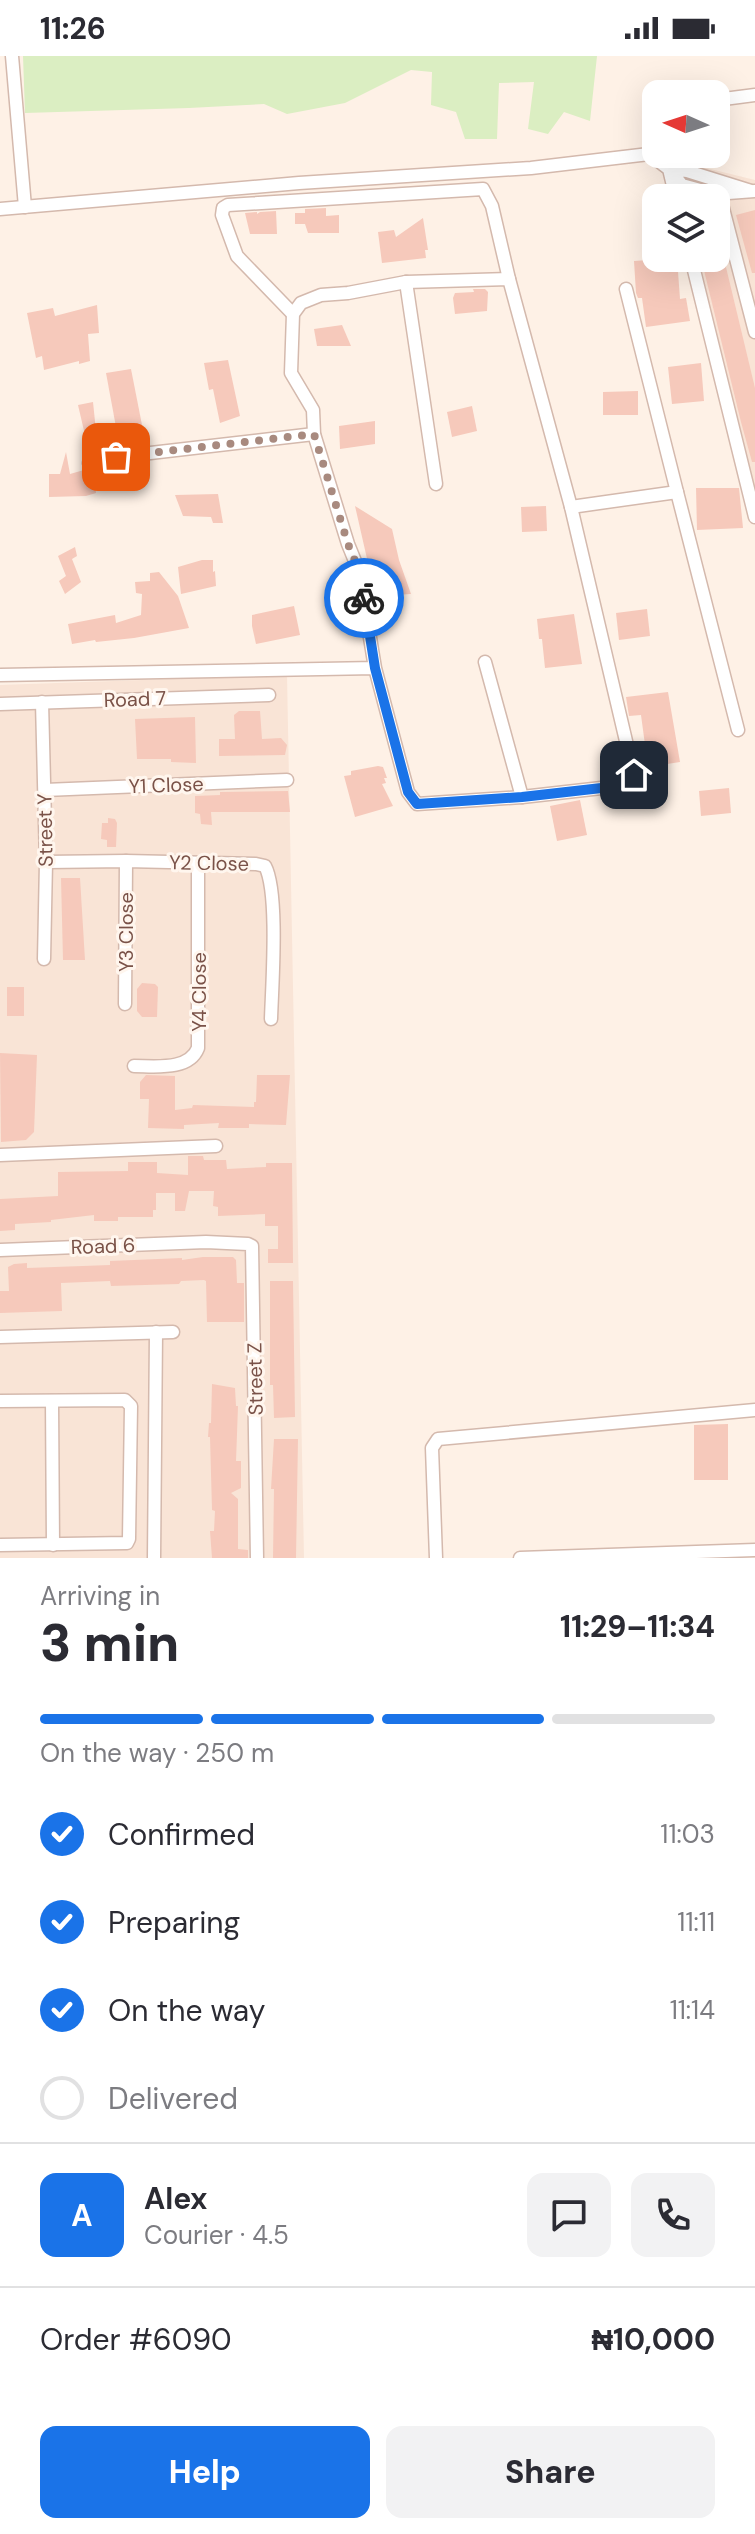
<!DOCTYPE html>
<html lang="en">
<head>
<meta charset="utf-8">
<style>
	body { margin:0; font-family:"DM Sans",sans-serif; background:#f2f2f3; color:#2b2b33; height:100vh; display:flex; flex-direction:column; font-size:30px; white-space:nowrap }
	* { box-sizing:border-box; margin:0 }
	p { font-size:26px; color:#7c7c81 }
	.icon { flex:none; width:44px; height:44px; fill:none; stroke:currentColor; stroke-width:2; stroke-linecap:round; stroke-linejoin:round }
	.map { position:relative; height:1502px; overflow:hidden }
	.side { display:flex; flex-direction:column; background:#fff; flex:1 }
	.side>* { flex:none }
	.needle { width:52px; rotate:273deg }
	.controls { position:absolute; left:642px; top:24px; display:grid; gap:16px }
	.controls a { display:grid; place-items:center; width:88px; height:88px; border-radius:16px; background:#fff; box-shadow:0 8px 32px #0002; font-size:40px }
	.pin { position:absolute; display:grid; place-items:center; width:68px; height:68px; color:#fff; margin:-34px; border-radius:16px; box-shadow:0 4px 12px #0006 }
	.courier { position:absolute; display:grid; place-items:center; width:80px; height:80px; margin:-40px; border:6px solid #1a73e8; border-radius:50%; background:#fff; color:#222; box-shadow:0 2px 10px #0007 }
	.overview em { font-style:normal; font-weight:800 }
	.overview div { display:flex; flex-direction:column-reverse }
	.overview { display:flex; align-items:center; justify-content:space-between; height:136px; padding:0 40px }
	h1 { font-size:52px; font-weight:800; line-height:60px }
	.bar { display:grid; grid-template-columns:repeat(4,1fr); gap:12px 8px; align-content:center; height:96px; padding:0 40px }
	.bar i { height:10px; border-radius:6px; background:#e1e1e2 }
	.bar .selected { background:#1a73e8 }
	.bar p { grid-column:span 4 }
	.line { display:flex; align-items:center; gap:20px; padding:0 40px; border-top:2px solid #e1e1e2 }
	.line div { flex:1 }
	.round { display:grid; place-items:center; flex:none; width:84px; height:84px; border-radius:16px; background:#f2f2f3 }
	ol { padding:0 40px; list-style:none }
	li { display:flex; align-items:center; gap:24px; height:88px }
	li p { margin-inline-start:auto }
	li .icon { padding:8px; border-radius:50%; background:#1a73e8; color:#fff; stroke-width:4 }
	li:last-child { color:#7c7c81 }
	li i { width:44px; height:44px; border:4px solid #e1e1e2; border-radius:50% }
	.action { display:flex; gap:16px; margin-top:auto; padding:16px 40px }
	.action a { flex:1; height:92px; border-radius:16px; background:#1a73e8; color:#fff; font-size:32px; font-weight:800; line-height:92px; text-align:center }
	.action a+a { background:#f2f2f3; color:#2b2b33 }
	.status { display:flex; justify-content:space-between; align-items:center; height:56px; padding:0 40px; background:#fff; direction:ltr }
	.status svg { height:22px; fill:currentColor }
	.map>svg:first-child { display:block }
	.residential { fill:#f9e4d6 }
	.green { fill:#dbeec2 }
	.building { fill:#f6c9bb }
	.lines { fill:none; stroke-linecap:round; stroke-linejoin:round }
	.minor-casing { stroke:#d4b9ad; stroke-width:15 }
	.minor { stroke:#fff; stroke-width:12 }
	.done { stroke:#a88a7f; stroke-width:8; stroke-dasharray:0 14.4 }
	.route { stroke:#1a73e8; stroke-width:10 }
	.labels { text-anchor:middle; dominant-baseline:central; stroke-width:6; stroke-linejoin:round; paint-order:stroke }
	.street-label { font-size:20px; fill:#7a5248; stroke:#fff6ee }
</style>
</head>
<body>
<div class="status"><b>11:26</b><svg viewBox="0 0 49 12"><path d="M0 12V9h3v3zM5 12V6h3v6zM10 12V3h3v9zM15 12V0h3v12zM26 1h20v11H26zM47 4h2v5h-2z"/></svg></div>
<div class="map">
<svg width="755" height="1502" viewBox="0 0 755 1502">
	<rect width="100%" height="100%" fill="#fef1e6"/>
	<g class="residential">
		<polygon points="678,105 755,124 755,435 696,202 716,202 716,142 681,142 674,119"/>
		<polygon points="287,619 304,1502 0,1502 0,629"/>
	</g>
	<polygon class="green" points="23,0 597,0 590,65 564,56 548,78 528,73 534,26 499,27 497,83 465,83 456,56 431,49 432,16 411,14 345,47 287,58 264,48 189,52 25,57"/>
	<g class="building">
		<polygon points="326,152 326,160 339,159 339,177 308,177 305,168 295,168 295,157 305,157 305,153"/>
		<polygon points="755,154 755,217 752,217 736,159"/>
		<polygon points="276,155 277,178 250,178 245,157 257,156 257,158 260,156"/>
		<polygon points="423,162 428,194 425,194 426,202 382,207 378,176 394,174 396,181"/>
		<polygon points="677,202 680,243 686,242 690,265 646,271 642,242 638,242 636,237 634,205"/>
		<polygon points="701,202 722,202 725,207 755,332 755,406 752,406 741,366"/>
		<polygon points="473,233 485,233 488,236 487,255 455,258 453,242 455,237 474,236"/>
		<polygon points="97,249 99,277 88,278 90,305 79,308 79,305 44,314 42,300 36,302 27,257 53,252 55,260"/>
		<polygon points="342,269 351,290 317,290 314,273"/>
		<polygon points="228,304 240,360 220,367 213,333 209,334 204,307"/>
		<polygon points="701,307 704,345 672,348 668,311"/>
		<polygon points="131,313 142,369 116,371 106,317"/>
		<polygon points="638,335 638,359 603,359 603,336"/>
		<polygon points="93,346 96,375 85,379 78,349"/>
		<polygon points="472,350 477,375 452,381 447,356"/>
		<polygon points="375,365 375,388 340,393 339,370"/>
		<polygon points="66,396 70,418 84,414 93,415 96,437 86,440 49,441 49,418 60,418"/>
		<polygon points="696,432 739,432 743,472 697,474"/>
		<polygon points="218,438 223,467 213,467 211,461 183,460 175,439"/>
		<polygon points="355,450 392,473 399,504 411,538 395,539 392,526 373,529"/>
		<polygon points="546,450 547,475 522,476 521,451"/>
		<polygon points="75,491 77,500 72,503 81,526 65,538 59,525 66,520 58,500"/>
		<polygon points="202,504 213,504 213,516 215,515 216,530 181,538 178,511"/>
		<polygon points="159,516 178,540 189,572 134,582 96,586 95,584 72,588 68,568 115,559 116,567 141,559 142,538 136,537 135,526 150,525 150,517"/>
		<polygon points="294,550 300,579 256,588 252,570 252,559"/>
		<polygon points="647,553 650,580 619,584 616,557"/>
		<polygon points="574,558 582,608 545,612 542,583 539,583 537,563"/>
		<polygon points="668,636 680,706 648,711 641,659 629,660 626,641"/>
		<polygon points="239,655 260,655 262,683 281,682 287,689 285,699 219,700 219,683 235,683 234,659"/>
		<polygon points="195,661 196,707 171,706 171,703 137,703 135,663"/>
		<polygon points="378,710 383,711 387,722 384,722 386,727 382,728 393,750 355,761 344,720 351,719 351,715"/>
		<polygon points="729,732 731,757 701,760 699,735"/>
		<polygon points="288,735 290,756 211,756 212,769 201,768 200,758 195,757 195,740 220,739 220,736"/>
		<polygon points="580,744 587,779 557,785 550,750"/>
		<polygon points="108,762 115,763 117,767 116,791 107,791 107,784 101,783 102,767 108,767"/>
		<polygon points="61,822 80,822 85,904 63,904"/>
		<polygon points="142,927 155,928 158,931 157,961 142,961 137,955 137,933"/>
		<rect x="7" y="931" width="17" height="29"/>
		<polygon points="0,997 37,999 34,1076 26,1084 1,1086"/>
		<polygon points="146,1019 175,1020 175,1054 192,1052 193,1049 254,1051 254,1046 256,1046 257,1019 290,1019 286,1069 249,1068 249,1072 218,1072 219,1067 184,1069 184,1073 148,1072 149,1043 140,1043 140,1026"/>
		<polygon points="188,1100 203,1100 204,1104 226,1104 227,1113 266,1111 266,1107 292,1107 293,1207 268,1207 268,1193 278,1193 278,1170 265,1170 265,1158 218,1160 218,1151 213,1150 214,1135 189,1135 185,1155 175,1155 175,1137 156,1137 156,1154 153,1154 153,1161 118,1161 118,1165 94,1165 94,1159 51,1164 51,1166 15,1168 15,1174 0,1175 0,1143 58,1140 58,1116 128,1115 128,1106 157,1106 157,1117 188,1119"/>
		<polygon points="203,1201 233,1201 236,1204 237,1227 244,1227 244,1266 207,1266 206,1225 204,1224 181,1225 179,1228 111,1230 110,1225 61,1227 62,1255 0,1257 0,1235 9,1235 8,1211 14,1208 27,1207 27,1212 110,1209 110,1205 182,1202 182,1204"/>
		<polygon points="270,1225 293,1225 295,1361 274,1362 273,1329 270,1329"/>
		<polygon points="212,1328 235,1332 236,1350 238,1350 236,1405 241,1405 241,1432 231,1437 238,1443 238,1493 248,1494 248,1502 212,1502 210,1475 214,1475 215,1455 212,1454 210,1381 208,1381 209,1367 211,1367"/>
		<polygon points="728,1368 728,1424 694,1424 694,1369"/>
		<polygon points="274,1383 298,1383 296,1502 273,1502 274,1433 271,1433"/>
	</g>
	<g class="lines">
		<g class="minor-casing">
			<g id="minor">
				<polyline points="12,0 25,151"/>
				<polyline points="716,44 755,39"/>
				<polyline points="649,98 653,72 650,56 656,49"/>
				<polyline points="751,135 687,115 669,113 682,129 715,138 755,135"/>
				<polyline points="719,137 755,276"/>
				<polyline points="0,153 299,127 531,112 649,98 669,113 676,142"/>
				<polyline points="691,202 755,461"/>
				<polyline points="406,226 436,428"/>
				<polyline points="293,258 237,200 222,159 223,152 228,149 483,133 492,150 509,223"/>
				<polyline points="89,407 116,401 314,378"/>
				<polyline points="677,436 738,674"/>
				<polyline points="571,451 677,436 626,233"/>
				<polyline points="485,606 522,741"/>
				<polyline points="0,619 375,612 359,515 348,488 314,378 313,354 291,317 293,258 301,247 321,239 348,237 406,226 509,223 571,451 634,719 628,729 522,741 417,748 408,736 375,612"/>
				<polyline points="42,646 46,806 44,903"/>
				<polyline points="0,648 269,639"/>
				<polyline points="45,734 287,724"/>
				<path d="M46,806L126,805L256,808L265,810C279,836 272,930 271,963"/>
				<polyline points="125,948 126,805"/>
				<path d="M134,1010C155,1010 189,1015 198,992V808"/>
				<polyline points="0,1099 216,1090"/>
				<polyline points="0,1194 206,1186 248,1188 252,1190 257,1502"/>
				<polyline points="0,1281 173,1276"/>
				<polyline points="0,1345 125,1344 131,1350 129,1483 127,1487 0,1489"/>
				<polyline points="52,1345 53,1489"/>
				<polyline points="154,1502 156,1276"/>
				<polyline points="436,1502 432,1392 438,1383 755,1354"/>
				<polyline points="520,1502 755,1494"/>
			</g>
		</g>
		<use href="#minor" class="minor"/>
	</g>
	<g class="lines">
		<polyline class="done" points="116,401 314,378 348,488 359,515 364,542"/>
		<polyline class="route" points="364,542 375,612 408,736 417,748 522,741 628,729 634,719"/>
	</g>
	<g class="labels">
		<g class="street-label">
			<text transform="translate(135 643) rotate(-2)">Road 7</text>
			<text transform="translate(166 729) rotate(-2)">Y1 Close</text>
			<text transform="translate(45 774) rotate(-91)">Street Y</text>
			<text transform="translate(209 807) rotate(1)">Y2 Close</text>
			<text transform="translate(126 876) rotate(-90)">Y3 Close</text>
			<text transform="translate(199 936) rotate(-90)">Y4 Close</text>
			<text transform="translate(103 1190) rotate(-2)">Road 6</text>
			<text transform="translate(255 1323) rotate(-91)">Street Z</text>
		</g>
	</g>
</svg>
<div class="controls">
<a><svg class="needle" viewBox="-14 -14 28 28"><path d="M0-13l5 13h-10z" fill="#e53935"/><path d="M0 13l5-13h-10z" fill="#7c7c81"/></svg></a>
<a><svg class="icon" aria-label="layers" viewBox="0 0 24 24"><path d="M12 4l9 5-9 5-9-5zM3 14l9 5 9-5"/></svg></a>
</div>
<div class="pin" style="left:116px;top:401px;background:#ea580c"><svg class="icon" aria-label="bag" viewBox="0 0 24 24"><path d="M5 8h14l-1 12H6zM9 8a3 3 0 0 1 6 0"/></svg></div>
<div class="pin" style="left:634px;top:719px;background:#1f2937"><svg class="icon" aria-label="home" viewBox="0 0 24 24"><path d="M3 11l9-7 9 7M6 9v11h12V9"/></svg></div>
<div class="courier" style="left:364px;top:542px"><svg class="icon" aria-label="bike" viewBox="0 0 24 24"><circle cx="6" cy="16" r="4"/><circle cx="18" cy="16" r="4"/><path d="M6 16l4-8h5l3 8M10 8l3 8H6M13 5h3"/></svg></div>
</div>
<section class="side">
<div class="overview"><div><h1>3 min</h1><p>Arriving in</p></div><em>11:29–11:34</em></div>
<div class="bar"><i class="selected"></i><i class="selected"></i><i class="selected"></i><i></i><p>On the way · 250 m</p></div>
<ol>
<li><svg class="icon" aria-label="check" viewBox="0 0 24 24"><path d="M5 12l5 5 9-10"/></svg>Confirmed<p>11:03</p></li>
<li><svg class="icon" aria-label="check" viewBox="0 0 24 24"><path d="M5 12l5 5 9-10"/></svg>Preparing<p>11:11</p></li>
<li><svg class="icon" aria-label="check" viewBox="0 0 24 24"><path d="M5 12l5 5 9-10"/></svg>On the way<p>11:14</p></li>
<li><i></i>Delivered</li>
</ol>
<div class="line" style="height:144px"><b class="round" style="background:#1a73e8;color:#fff">A</b><div><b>Alex</b><p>Courier · 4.5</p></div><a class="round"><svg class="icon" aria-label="chat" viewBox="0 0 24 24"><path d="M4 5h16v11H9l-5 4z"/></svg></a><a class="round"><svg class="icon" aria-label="phone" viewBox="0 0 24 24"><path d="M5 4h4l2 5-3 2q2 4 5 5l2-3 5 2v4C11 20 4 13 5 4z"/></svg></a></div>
<div class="line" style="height:104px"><div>Order #6090</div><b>₦10,000</b></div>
<div class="action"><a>Help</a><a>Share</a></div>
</section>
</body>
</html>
